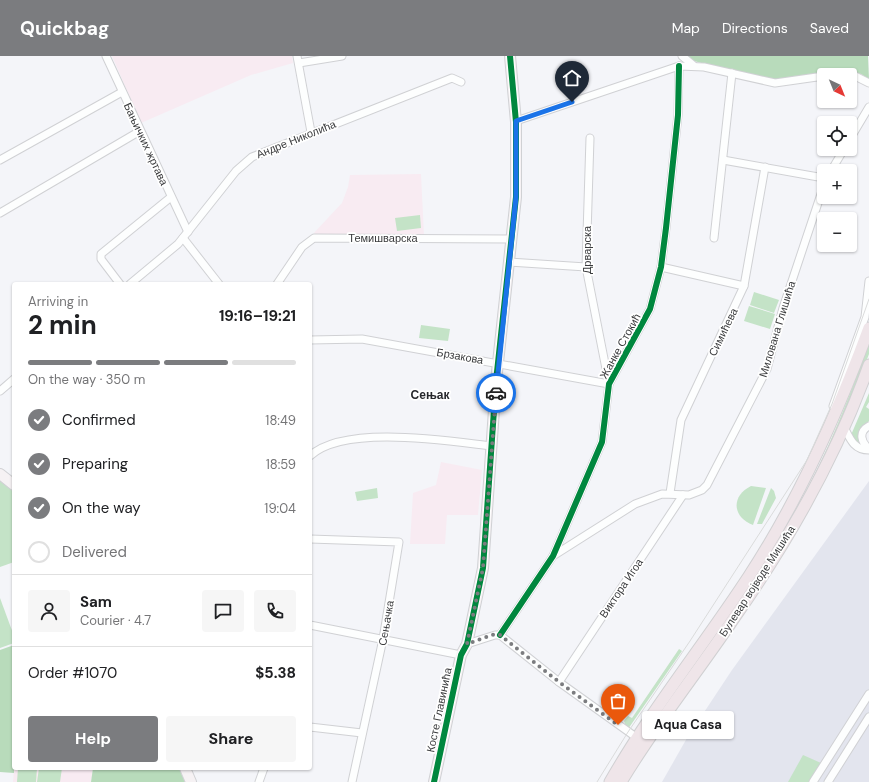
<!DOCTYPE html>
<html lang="en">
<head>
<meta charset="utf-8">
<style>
	body { margin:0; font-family:"DM Sans",sans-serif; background:#f6f6f6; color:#202124; height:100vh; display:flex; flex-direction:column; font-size:15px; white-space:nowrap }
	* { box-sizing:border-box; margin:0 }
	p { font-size:13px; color:#757577 }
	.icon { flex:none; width:22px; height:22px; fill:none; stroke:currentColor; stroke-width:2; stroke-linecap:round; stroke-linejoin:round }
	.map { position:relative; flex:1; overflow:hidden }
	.side { position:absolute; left:12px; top:226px; width:300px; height:488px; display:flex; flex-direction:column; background:#fff; border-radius:4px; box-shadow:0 1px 3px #0004 }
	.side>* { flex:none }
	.needle { width:26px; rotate:137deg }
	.fabs { position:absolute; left:817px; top:12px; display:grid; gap:8px }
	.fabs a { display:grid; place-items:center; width:40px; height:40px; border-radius:4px; background:#fff; box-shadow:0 1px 3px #0004; font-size:20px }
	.pin { position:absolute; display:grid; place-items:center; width:34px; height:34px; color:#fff; margin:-41px -17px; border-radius:50% 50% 50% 0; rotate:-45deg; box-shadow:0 0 4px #0007 }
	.pin .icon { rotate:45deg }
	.courier { position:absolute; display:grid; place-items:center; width:40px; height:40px; margin:-20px; border:3px solid #1a73e8; border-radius:50%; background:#fff; color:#222; box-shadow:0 1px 5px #0007 }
	.bubble { position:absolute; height:28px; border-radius:4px; background:#fff; box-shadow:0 1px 3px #0004; font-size:13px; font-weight:700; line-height:28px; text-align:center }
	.head em { font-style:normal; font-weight:700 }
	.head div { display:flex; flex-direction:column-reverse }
	.head { display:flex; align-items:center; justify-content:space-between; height:68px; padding:0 16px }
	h1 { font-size:26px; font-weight:700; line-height:30px }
	.bar { display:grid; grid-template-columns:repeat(4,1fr); gap:6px 4px; align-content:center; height:48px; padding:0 16px }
	.bar i { height:5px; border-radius:3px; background:#e0e0e0 }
	.bar .active { background:#7b7c7f }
	.bar p { grid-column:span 4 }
	.line { display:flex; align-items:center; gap:10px; padding:0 16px; border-top:1px solid #e0e0e0 }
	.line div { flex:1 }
	.round { display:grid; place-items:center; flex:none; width:42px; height:42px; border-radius:4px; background:#f6f6f6 }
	ol { padding:0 16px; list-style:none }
	li { display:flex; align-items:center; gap:12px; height:44px }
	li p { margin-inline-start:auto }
	li .icon { padding:4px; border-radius:50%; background:#7b7c7f; color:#fff; stroke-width:4 }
	li:last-child { color:#757577 }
	li i { width:22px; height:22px; border:2px solid #e0e0e0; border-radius:50% }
	.action { display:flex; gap:8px; margin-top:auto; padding:8px 16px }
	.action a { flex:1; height:46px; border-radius:4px; background:#7b7c7f; color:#fff; font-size:16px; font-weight:700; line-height:46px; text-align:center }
	.action a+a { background:#f6f6f6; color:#202124 }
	header { display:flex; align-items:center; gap:24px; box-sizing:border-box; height:56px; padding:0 20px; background:#7b7c7f; color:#fff }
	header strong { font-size:19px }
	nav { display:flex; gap:22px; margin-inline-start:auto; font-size:14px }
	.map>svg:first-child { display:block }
	.built { fill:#e3e5ee }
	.education { fill:#f8ebf2 }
	.green { fill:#c4e3c7 }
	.forest { fill:#b8dbbb }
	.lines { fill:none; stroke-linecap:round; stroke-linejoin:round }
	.street-casing { stroke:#d0d1d4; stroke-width:9 }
	.secondary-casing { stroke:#d0d1d4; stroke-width:12 }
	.primary-casing { stroke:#d0d0d2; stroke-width:13 }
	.street { stroke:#fdfefe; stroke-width:7 }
	.secondary { stroke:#f6f2f4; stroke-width:10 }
	.primary { stroke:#efe5e9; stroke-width:11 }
	.tram { stroke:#dadbdb; stroke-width:1 }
	.cycleway-casing { stroke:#fff; stroke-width:8 }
	.cycleway { stroke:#00873e; stroke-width:6 }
	.done { stroke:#7b7c7f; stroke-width:4; stroke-dasharray:0 7.2 }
	.route { stroke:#1a73e8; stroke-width:5 }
	.labels { text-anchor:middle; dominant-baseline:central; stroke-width:3.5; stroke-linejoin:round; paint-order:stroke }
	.street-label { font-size:11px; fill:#3a3b3d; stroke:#fff }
	.neighbourhood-label { font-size:12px; font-weight:bold; fill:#28292d; stroke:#fff }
</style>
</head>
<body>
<header>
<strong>Quickbag</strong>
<nav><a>Map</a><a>Directions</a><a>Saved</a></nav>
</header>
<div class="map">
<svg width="869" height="726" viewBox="0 0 869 726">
	<rect width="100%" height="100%" fill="#f4f5f9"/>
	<polygon class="built" points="869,425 869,726 662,726 687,682 732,614"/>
	<g class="education">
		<polygon points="112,0 292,0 293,7 251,19 141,67"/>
		<polygon points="421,118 424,180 317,180 314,177 342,147 348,131 350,119"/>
		<polygon points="441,406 482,414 478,459 447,459 445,488 410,488 413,437 436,429"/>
		<polygon points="14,712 93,712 91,726 13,726"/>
	</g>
	<g class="green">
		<polygon points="420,159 421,172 397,175 395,162"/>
		<polygon points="754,236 779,244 774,257 750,249"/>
		<polygon points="749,250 775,258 770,273 744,265"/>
		<polygon points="421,269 450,273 448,285 419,282"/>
		<path d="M869,287V298L839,374L774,497L722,573C753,524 786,476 812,424C834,380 852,334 869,287Z"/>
		<polygon points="869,337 869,346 866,351 869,353 869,365 861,372 863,390 858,388 851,379"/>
		<polygon points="0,425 14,436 14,506 0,511"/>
		<path d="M751,430L766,432L753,469C732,461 731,440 751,430Z"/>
		<polygon points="377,432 378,442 357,445 355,436"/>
		<polygon points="771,432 774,435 776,442 762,468 757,468"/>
		<polygon points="0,542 14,580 14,587 0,592"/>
		<polygon points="679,593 682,595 628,673 626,671 624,665 628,660 632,662"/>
		<polygon points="803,699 821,707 809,726 788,726"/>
		<polygon points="18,712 37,712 36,726 17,726"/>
		<polygon points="39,712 62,712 60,726 37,726"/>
	</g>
	<g class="forest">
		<polygon points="688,0 868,0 869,23 861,18 845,16 774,26 694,5"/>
		<polygon points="14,589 14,717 0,716 0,594"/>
		<polygon points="93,712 179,712 185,726 91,726"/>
	</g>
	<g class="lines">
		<g class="street-casing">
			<g id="street">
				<polyline points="106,0 188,176"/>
				<polyline points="297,0 311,76"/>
				<polyline points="682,0 693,9"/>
				<polyline points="299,7 342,0"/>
				<polyline points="832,19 853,19 869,27"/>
				<polyline points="516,65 679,10 704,11 775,27 824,20"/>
				<polyline points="590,82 586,211 609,328"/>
				<polyline points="850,83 869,51"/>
				<polyline points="0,104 122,36"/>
				<polyline points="723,104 824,122"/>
				<polyline points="831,115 844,93"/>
				<polyline points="0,157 140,75"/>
				<polyline points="183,182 219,228"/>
				<polyline points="714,182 732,17"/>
				<polyline points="509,206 586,211"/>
				<polyline points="661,211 744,230"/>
				<polyline points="120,228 101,203 101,198 171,141"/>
				<polyline points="130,228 178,188 236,115 252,101 452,22 461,26"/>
				<polyline points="277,228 302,191 314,182 512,183"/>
				<polyline points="310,284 362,283 609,328"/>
				<polyline points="0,335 14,323"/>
				<polyline points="833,350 865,261 869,225"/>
				<path d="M869,370C858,376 861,386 869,393"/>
				<path d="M844,371C850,383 854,394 869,394"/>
				<path d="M310,400C344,368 448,385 491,390"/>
				<polyline points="670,437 681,364 744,230 765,111"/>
				<polyline points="310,483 399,486 383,583 352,726"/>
				<polyline points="553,500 635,448 662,438 689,439 702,434 707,429 767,313 783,252 824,129"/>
				<polyline points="310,569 461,599"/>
				<polyline points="500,579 553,500 602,386 609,328 650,253 661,211 666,172 678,59 679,10"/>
				<polyline points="467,588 495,579 500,579 559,626 640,684"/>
				<polyline points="559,626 683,439"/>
				<polyline points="310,671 362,677"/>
				<polyline points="259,726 264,712"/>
				<polyline points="813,726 869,638"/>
				<polyline points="828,726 869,661"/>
			</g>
		</g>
		<g class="secondary-casing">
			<g id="secondary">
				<polyline points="0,418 14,429"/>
				<polyline points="185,712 191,726"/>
				<polyline points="434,726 461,599 467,588 483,512 496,325 516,141 516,66 510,0"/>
			</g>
		</g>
		<g class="primary-casing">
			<g id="primary">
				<path d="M610,726C651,654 704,589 749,520C800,442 837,359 869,272"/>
				<path d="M621,726C655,669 697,617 734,562C789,484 837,399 869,309"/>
			</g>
		</g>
		<use href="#street" class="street"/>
		<use href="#secondary" class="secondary"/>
		<use href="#primary" class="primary"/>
		<polyline class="tram" points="597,726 628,676 690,585 807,404 832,348 869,243"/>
		<g class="cycleway-casing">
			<g id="cycleway">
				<polyline points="500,579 553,500 602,386 609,328 650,253 661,211 666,172 678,59 679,10"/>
				<polyline points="434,726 461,599 467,588 483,512 496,325 516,141 516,66 510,0"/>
			</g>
		</g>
		<use href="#cycleway" class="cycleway"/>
	</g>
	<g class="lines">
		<polyline class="done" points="496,337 483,512 467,588 495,578 500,579 559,626 618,669"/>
		<polyline class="route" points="496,337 516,141 516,65 572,46"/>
	</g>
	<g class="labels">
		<g class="street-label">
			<text transform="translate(296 83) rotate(-22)">Андре Николића</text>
			<text transform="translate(146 88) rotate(65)">Бањичких жртава</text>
			<text x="383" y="182">Темишварска</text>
			<text transform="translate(587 194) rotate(-90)">Дрварска</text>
			<text transform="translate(777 273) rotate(-73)">Милована Глишића</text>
			<text transform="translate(723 276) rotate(-64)">Симићева</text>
			<text transform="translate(620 290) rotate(-61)">Жанке Стокић</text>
			<text transform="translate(460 300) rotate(10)">Брзакова</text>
			<text transform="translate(757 525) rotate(-57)">Булевар војводе Мишића</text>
			<text transform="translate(621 532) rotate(-56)">Виктора Игоа</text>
			<text transform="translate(386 567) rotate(-80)">Сењачка</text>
			<text transform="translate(439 654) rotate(-78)">Косте Главинића</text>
		</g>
		<g class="neighbourhood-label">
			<text x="430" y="339">Сењак</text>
		</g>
	</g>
</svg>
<div class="fabs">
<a><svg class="needle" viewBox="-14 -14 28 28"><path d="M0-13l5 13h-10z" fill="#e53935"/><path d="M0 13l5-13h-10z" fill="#757577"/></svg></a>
<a><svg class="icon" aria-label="locate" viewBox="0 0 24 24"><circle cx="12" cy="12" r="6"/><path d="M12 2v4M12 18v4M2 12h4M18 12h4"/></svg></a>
<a>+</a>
<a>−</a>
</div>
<div class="pin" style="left:618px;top:669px;background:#ea580c"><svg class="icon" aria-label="bag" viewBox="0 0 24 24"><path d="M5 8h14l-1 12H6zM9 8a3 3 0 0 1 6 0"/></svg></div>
<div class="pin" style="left:572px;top:46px;background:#1f2937"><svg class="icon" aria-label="home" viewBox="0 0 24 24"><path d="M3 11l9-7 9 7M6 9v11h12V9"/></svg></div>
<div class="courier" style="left:496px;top:337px"><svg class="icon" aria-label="car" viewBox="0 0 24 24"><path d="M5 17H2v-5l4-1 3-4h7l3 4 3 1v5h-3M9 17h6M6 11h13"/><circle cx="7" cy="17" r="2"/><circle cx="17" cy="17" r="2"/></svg></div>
<div class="bubble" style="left:642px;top:655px;width:92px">Aqua Casa</div>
<section class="side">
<div class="head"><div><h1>2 min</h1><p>Arriving in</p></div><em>19:16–19:21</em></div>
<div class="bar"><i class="active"></i><i class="active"></i><i class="active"></i><i></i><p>On the way · 350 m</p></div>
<ol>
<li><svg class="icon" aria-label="check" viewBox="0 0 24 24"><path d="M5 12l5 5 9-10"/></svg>Confirmed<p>18:49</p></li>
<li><svg class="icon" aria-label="check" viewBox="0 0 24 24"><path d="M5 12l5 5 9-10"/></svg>Preparing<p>18:59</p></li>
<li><svg class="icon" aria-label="check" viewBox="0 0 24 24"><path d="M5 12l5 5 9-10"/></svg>On the way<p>19:04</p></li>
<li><i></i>Delivered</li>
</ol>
<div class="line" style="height:72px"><a class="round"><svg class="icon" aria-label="person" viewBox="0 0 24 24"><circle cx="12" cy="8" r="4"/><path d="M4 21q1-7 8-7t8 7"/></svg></a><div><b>Sam</b><p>Courier · 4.7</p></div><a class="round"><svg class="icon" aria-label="chat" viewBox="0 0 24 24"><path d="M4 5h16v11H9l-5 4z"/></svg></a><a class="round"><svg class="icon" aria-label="phone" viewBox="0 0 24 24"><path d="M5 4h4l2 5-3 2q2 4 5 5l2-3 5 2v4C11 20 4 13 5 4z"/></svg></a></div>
<div class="line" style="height:52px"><div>Order #1070</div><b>$5.38</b></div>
<div class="action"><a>Help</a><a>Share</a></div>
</section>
</div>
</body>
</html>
